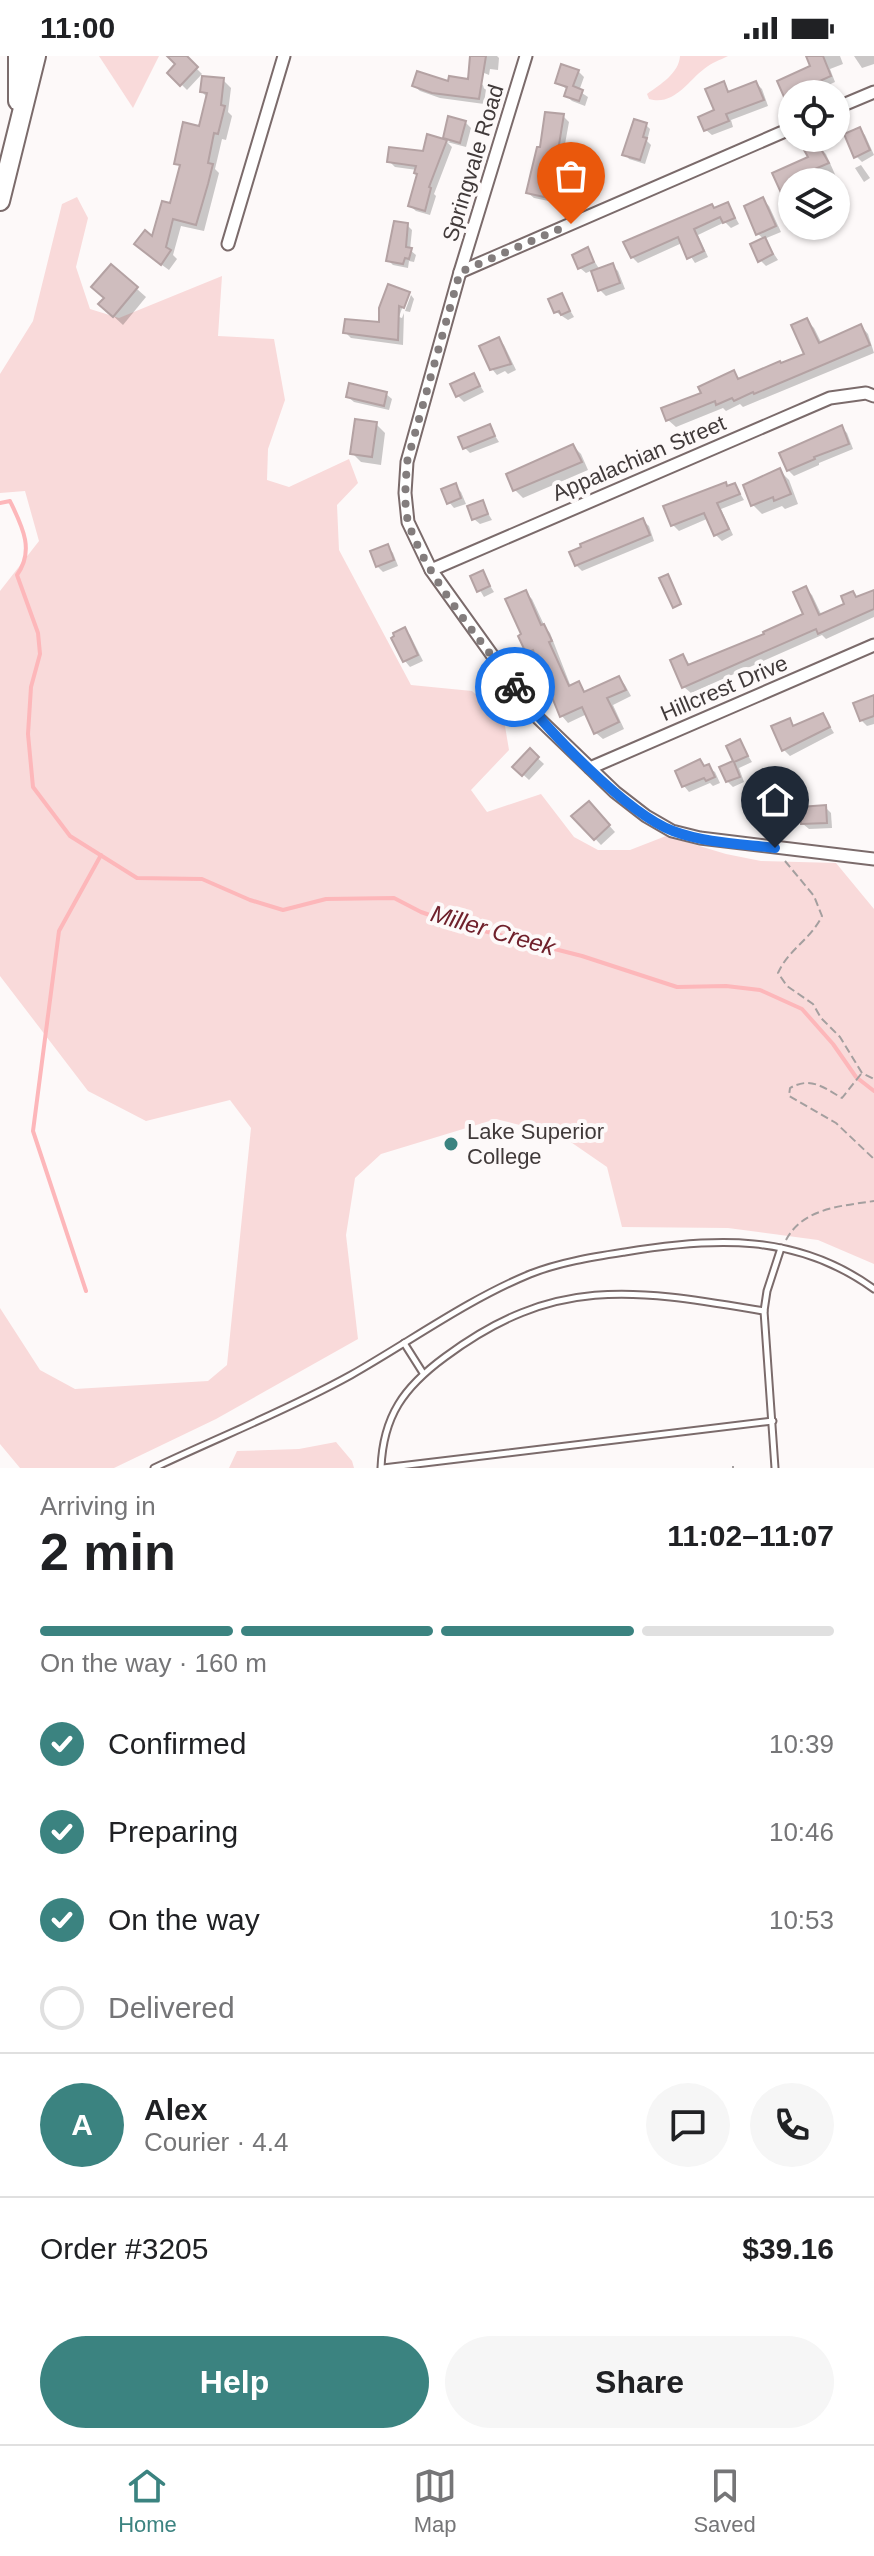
<!DOCTYPE html>
<html lang="en">
<head>
<meta charset="utf-8">
<style>
	body { margin:0; font-family:Arial,sans-serif; background:#f6f6f6; color:#202124; height:100vh; display:flex; flex-direction:column; font-size:30px; white-space:nowrap }
	* { box-sizing:border-box; margin:0 }
	p { font-size:26px; color:#757577 }
	.icon { flex:none; width:44px; height:44px; fill:none; stroke:currentColor; stroke-width:2; stroke-linecap:round; stroke-linejoin:round }
	.map { position:relative; height:1412px; overflow:hidden }
	.drawer { display:flex; flex-direction:column; background:#fff; flex:1 }
	.drawer>* { flex:none }
	.controls { position:absolute; left:778px; top:24px; display:grid; gap:16px }
	.controls a { display:grid; place-items:center; width:72px; height:72px; border-radius:50%; background:#fff; box-shadow:0 2px 6px #0004; font-size:40px }
	.pin { position:absolute; display:grid; place-items:center; width:68px; height:68px; color:#fff; margin:-82px -34px; border-radius:50% 50% 50% 0; rotate:-45deg; box-shadow:0 0 8px #0007 }
	.pin .icon { rotate:45deg }
	.courier { position:absolute; display:grid; place-items:center; width:80px; height:80px; margin:-40px; border:6px solid #1a73e8; border-radius:50%; background:#fff; color:#222; box-shadow:0 2px 10px #0007 }
	.summary em { font-style:normal; font-weight:700 }
	.summary div { display:flex; flex-direction:column-reverse }
	.summary { display:flex; align-items:center; justify-content:space-between; height:136px; padding:0 40px }
	h1 { font-size:52px; font-weight:700; line-height:60px }
	.bar { display:grid; grid-template-columns:repeat(4,1fr); gap:12px 8px; align-content:center; height:96px; padding:0 40px }
	.bar i { height:10px; border-radius:6px; background:#e0e0e0 }
	.bar .current { background:#3b8380 }
	.bar p { grid-column:span 4 }
	.line { display:flex; align-items:center; gap:20px; padding:0 40px; border-top:2px solid #e0e0e0 }
	.line div { flex:1 }
	.round { display:grid; place-items:center; flex:none; width:84px; height:84px; border-radius:42px; background:#f6f6f6 }
	ol { padding:0 40px; list-style:none }
	li { display:flex; align-items:center; gap:24px; height:88px }
	li p { margin-inline-start:auto }
	li .icon { padding:8px; border-radius:50%; background:#3b8380; color:#fff; stroke-width:4 }
	li:last-child { color:#757577 }
	li i { width:44px; height:44px; border:4px solid #e0e0e0; border-radius:50% }
	.action { display:flex; gap:16px; margin-top:auto; padding:16px 40px }
	.action a { flex:1; height:92px; border-radius:48px; background:#3b8380; color:#fff; font-size:32px; font-weight:700; line-height:92px; text-align:center }
	.action a+a { background:#f6f6f6; color:#202124 }
	.status { display:flex; justify-content:space-between; align-items:center; height:56px; padding:0 40px; background:#fff; direction:ltr }
	.status svg { height:22px; fill:currentColor }
	.tab-bar { display:flex; justify-content:space-around; align-items:center; height:112px; border-top:2px solid #e0e0e0; background:#fff; font-size:22px; color:#757577 }
	.tab-bar a { display:grid; justify-items:center; gap:4px }
	.tab-bar .current { color:#3b8380 }
	.map>svg:first-child { display:block }
	.green { fill:#f9dada }
	.shadow { fill:#0003 }
	.lines { fill:none; stroke-linecap:round; stroke-linejoin:round }
	.stream { stroke:#fdb7ba; stroke-width:4 }
	.building { fill:#cfbdbe; stroke:#b4a2a3; stroke-width:2 }
	.service-casing { stroke:#7b6b6b; stroke-width:9 }
	.minor-casing { stroke:#7b6b6b; stroke-width:15 }
	.trunk-casing { stroke:#7b6b6b; stroke-width:22 }
	.path { stroke:#a49f9f; stroke-width:2; stroke-dasharray:8 4; stroke-linecap:butt }
	.service { stroke:#fff; stroke-width:5 }
	.minor { stroke:#fff; stroke-width:11 }
	.trunk { stroke:#fff; stroke-width:18 }
	.done { stroke:#837d7d; stroke-width:8; stroke-dasharray:0 14.4 }
	.route { stroke:#1a73e8; stroke-width:10 }
	.poi-dot { fill:#3b8380; stroke:#fdf9f9; stroke-width:3 }
	.labels { text-anchor:middle; dominant-baseline:central; stroke-width:8; stroke-linejoin:round; paint-order:stroke }
	.street-label { font-size:22px; fill:#413a3a; stroke:#fdf9f9 }
	.poi-label { font-size:22px; fill:#413a3a; stroke:#fdf9f9; text-anchor:start }
	.water-label { font-size:24px; font-style:italic; fill:#6f202b; stroke:#fdf9f9 }
</style>
</head>
<body>
<div class="status"><b>11:00</b><svg viewBox="0 0 49 12"><path d="M0 12V9h3v3zM5 12V6h3v6zM10 12V3h3v9zM15 12V0h3v12zM26 1h20v11H26zM47 4h2v5h-2z"/></svg></div>
<div class="map">
<svg width="874" height="1412" viewBox="0 0 874 1412">
	<rect width="100%" height="100%" fill="#fdf9f9"/>
	<g class="green">
		<polygon points="99,0 159,0 133,52"/>
		<path d="M680,0H728C720,4 711,7 704,13C687,26 674,50 649,43L647,38C661,28 679,17 680,0Z"/>
		<polygon points="77,141 88,162 76,211 90,253 119,262 222,220 218,280 274,283 285,344 268,393 267,424 289,431 349,403 358,427 337,449 339,494 411,629 472,635 504,664 509,694 471,734 487,756 541,738 574,781 598,794 630,794 666,780 726,798 761,805 836,807 874,853 874,1208 818,1184 728,1172 622,1171 607,1111 562,1080 496,1063 381,1098 355,1122 346,1179 358,1283 216,1363 114,1412 20,1412 0,1388 0,1252 40,1314 75,1333 208,1325 227,1309 251,1072 230,1044 146,1065 88,1035 0,920 0,535 39,485 25,435 0,437 0,318 33,265 62,148"/>
		<polygon points="336,1386 352,1405 354,1412 229,1412 237,1395 299,1393"/>
	</g>
	<g class="shadow">
		<polygon points="175,0 184,0 202,18 187,34 170,17 178,8"/>
		<polygon points="472,0 497,0 499,2 498,14 490,13 489,19 477,14"/>
		<polygon points="815,0 840,0 843,8 830,13 835,26 809,38 792,38 791,46 785,40 813,12"/>
		<polygon points="854,0 874,0 874,8 862,12"/>
		<polygon points="578,15 584,21 579,35 588,41 585,50 572,45 566,39 568,34 557,26"/>
		<polygon points="223,24 231,32 228,56 232,60 226,84 222,83 215,113 219,117 204,175 181,170 173,199 177,203 169,214 144,196 171,150 181,112 177,107 201,72 208,42 202,36"/>
		<polygon points="481,27 486,33 484,48 440,42 420,35 414,30"/>
		<polygon points="756,27 762,33 768,50 731,64 733,71 712,79 706,74 717,55 723,28 731,37"/>
		<polygon points="563,60 569,66 561,110 576,111 582,117 580,132 573,150 534,142 528,137 542,94"/>
		<polygon points="465,66 471,72 466,91 447,86 452,91 434,138 436,140 430,159 416,155 410,150 418,119 417,114 395,111 389,105 425,97 429,81 450,86 445,81"/>
		<polygon points="646,69 650,73 647,85 651,89 645,108 629,103 625,98"/>
		<polygon points="859,73 865,79 874,99 862,106 856,100"/>
		<polygon points="820,92 826,98 848,148 836,153 836,126 792,126 792,142 789,143 784,138 775,118 810,102"/>
		<polygon points="861,109 870,122 864,126 855,112"/>
		<polygon points="763,144 769,150 781,176 764,183 778,204 766,210 760,204 765,184 758,178"/>
		<polygon points="728,148 739,168 731,172 725,166 698,179 708,201 695,207 682,187 638,207 632,201"/>
		<polygon points="407,169 412,174 410,194 416,199 414,206 409,205 408,212 393,209 388,204"/>
		<polygon points="587,194 600,214 612,209 618,215 625,233 606,240 600,234 593,214 586,217 580,212"/>
		<polygon points="111,210 146,241 123,269 110,257 106,242"/>
		<polygon points="407,238 399,261 402,262 404,257 403,289 351,282 345,276 381,269"/>
		<polygon points="411,239 414,243 410,256 405,255"/>
		<polygon points="561,239 574,261 568,264 556,256"/>
		<polygon points="806,264 814,272 822,288 861,270 868,278 874,297 743,351 740,348 726,355 723,352 676,371 668,364 734,317 741,324 807,299"/>
		<polygon points="498,283 504,289 516,314 508,318 505,315 497,319 492,313"/>
		<polygon points="474,319 484,336 464,346 458,340"/>
		<polygon points="386,338 392,343 389,354 354,346 348,341"/>
		<polygon points="376,368 385,377 381,409 361,406 352,397"/>
		<polygon points="489,370 499,386 470,397 465,392"/>
		<polygon points="842,372 847,377 853,393 819,407 819,409 794,420 788,414"/>
		<polygon points="573,390 581,398 588,414 523,442 515,434"/>
		<polygon points="780,415 789,424 798,448 785,453 782,450 762,458 753,449"/>
		<polygon points="735,429 744,444 721,453 733,479 722,485 716,479 709,462 679,475 673,469"/>
		<polygon points="455,430 461,436 466,448 454,452 449,446"/>
		<polygon points="482,447 492,464 480,468 474,463"/>
		<polygon points="643,465 649,470 654,485 582,515 576,509"/>
		<polygon points="388,491 393,497 398,510 383,516 377,510"/>
		<polygon points="482,517 494,536 484,541 472,521"/>
		<polygon points="805,532 812,539 822,560 847,549 853,537 858,543 874,536 874,561 826,583 822,579 691,637 684,631 683,600 691,610 766,579 806,559"/>
		<polygon points="525,536 532,543 545,571 550,577 571,631 579,628 586,637 619,622 625,629 631,640 613,649 624,673 603,683 596,677 587,658 568,667 562,660 538,601 534,602 528,596 523,579"/>
		<polygon points="404,573 410,579 423,605 410,611 405,605"/>
		<polygon points="874,644 874,668 867,670 861,664"/>
		<polygon points="823,659 834,677 790,700 784,694 774,671 789,665 796,671"/>
		<polygon points="739,685 752,706 739,712 744,726 733,731 727,725 722,712 736,706 728,691"/>
		<polygon points="530,695 544,708 529,724 515,711"/>
		<polygon points="700,706 715,716 720,727 713,730 710,727 689,736 684,730"/>
		<polygon points="589,747 615,776 601,789 574,760"/>
		<polygon points="825,751 831,757 832,772 809,773 803,768"/>
	</g>
	<g class="lines">
		<g class="stream">
			<path d="M0,447L10,445C22,470 35,494 17,519L38,577L40,598L31,631L28,678L33,731L70,780L137,822L202,823L250,844L283,854L326,843L394,842L421,856L453,867L582,900L677,931L726,930L760,934L802,953L833,988L856,1021L874,1035"/>
			<polyline points="86,1235 33,1075 59,875 101,799"/>
		</g>
	</g>
	<g class="building">
		<polygon points="167,0 187,0 198,11 180,30 167,17 175,8"/>
		<polygon points="470,0 486,0 479,43 432,37 412,30 417,15 448,25 449,20 468,23"/>
		<polygon points="806,0 823,0 831,20 784,41 777,25 810,10"/>
		<polygon points="561,8 579,14 573,30 583,34 579,45 564,40 567,31 555,27"/>
		<polygon points="202,20 224,22 221,49 225,50 218,78 214,77 208,107 213,108 208,128 196,169 173,163 166,191 171,194 161,209 134,188 145,174 152,180 162,145 170,147 180,109 174,108 183,66 199,70 207,37 200,36"/>
		<polygon points="724,25 728,36 756,25 764,44 726,58 729,65 704,75 698,61 714,54 705,33"/>
		<polygon points="545,56 564,58 556,107 577,109 575,125 567,146 526,137 537,91 540,91"/>
		<polygon points="448,60 466,65 460,87 443,82"/>
		<polygon points="634,63 647,67 643,81 647,82 640,104 622,99"/>
		<polygon points="860,71 870,94 854,102 844,78"/>
		<polygon points="427,78 447,84 429,131 431,132 425,155 408,150 417,118 414,117 416,110 387,106 389,91 423,95"/>
		<polygon points="818,88 829,107 796,121 792,126 792,134 782,139 772,117 808,101 804,94"/>
		<polygon points="763,141 776,170 756,179 744,150"/>
		<polygon points="728,146 735,162 723,167 720,161 694,173 704,195 687,203 678,181 631,202 623,186 712,148 714,152"/>
		<polygon points="394,165 408,167 406,191 412,192 409,203 405,202 403,208 386,205"/>
		<polygon points="765,181 773,198 758,206 750,188"/>
		<polygon points="588,191 594,206 578,213 572,199"/>
		<polygon points="613,207 620,227 598,235 591,215"/>
		<polygon points="111,208 138,231 113,261 98,248 104,242 91,231"/>
		<polygon points="388,228 410,236 404,252 399,250 398,284 343,277 345,263 379,266 379,252"/>
		<polygon points="562,237 570,255 561,259 559,255 554,257 548,243"/>
		<polygon points="807,262 819,287 861,268 870,289 754,338 753,336 734,345 732,342 716,349 715,345 666,365 661,352 701,337 698,331 734,314 738,323 780,305 781,307 804,298 791,269"/>
		<polygon points="499,281 511,308 490,314 479,290"/>
		<polygon points="474,317 480,330 456,341 450,328"/>
		<polygon points="349,327 387,336 384,350 346,341"/>
		<polygon points="355,363 377,366 372,401 350,398"/>
		<polygon points="490,368 495,380 463,393 458,381"/>
		<polygon points="842,369 849,388 814,401 815,403 787,415 779,397"/>
		<polygon points="573,388 582,406 513,435 506,418"/>
		<polygon points="780,412 791,438 774,445 773,441 751,450 743,429"/>
		<polygon points="726,426 727,430 735,427 740,438 717,447 729,473 714,480 704,457 671,470 663,450"/>
		<polygon points="456,427 461,442 447,448 441,433"/>
		<polygon points="483,444 488,458 472,464 467,450"/>
		<polygon points="643,462 650,479 575,510 569,496 581,491 580,488"/>
		<polygon points="388,488 394,504 376,511 370,495"/>
		<polygon points="483,514 490,530 477,536 470,520"/>
		<polygon points="668,518 681,548 673,552 659,522"/>
		<polygon points="806,530 819,559 844,548 841,540 853,535 856,541 874,534 874,553 818,578 816,573 682,632 670,604 683,598 688,609 764,578 763,576 803,558 793,536"/>
		<polygon points="526,534 541,569 544,568 552,585 549,586 569,630 579,625 584,636 619,620 626,634 607,642 619,666 594,678 582,651 560,661 533,594 526,597 518,580 521,578 505,543"/>
		<polygon points="405,571 418,599 403,606 391,582 394,580 393,577"/>
		<polygon points="874,639 874,660 860,665 853,647"/>
		<polygon points="823,657 830,671 782,695 771,670 790,662 793,670"/>
		<polygon points="740,683 748,700 734,706 740,721 726,726 719,711 733,705 726,690"/>
		<polygon points="530,692 539,701 522,720 512,711"/>
		<polygon points="700,703 704,710 709,708 715,721 706,725 704,722 682,731 675,715"/>
		<polygon points="589,745 610,769 594,784 571,760"/>
		<polygon points="826,749 827,767 801,768 800,751"/>
	</g>
	<g class="lines">
		<g class="service-casing">
			<g id="service">
				<polyline points="404,1287 423,1317"/>
				<path d="M154,1412C219,1381 288,1354 351,1319C411,1285 467,1244 530,1218C560,1206 593,1201 625,1196C713,1181 797,1177 874,1233"/>
				<path d="M381,1412C383,1360 404,1331 445,1301C556,1218 637,1234 764,1255"/>
				<polyline points="383,1412 773,1365"/>
				<polyline points="775,1412 764,1255 767,1235 781,1192"/>
			</g>
		</g>
		<g class="minor-casing">
			<g id="minor">
				<polyline points="526,0 460,216 407,406 405,437 408,466 431,514 536,660 615,736 646,760 672,775 700,782 874,803"/>
				<polyline points="836,52 874,36"/>
				<polyline points="228,188 284,0"/>
				<polyline points="460,216 792,72"/>
				<polyline points="431,514 830,342 866,337 874,340"/>
				<polyline points="590,712 874,589"/>
			</g>
		</g>
		<g class="trunk-casing">
			<g id="trunk">
				<polyline points="18,45 18,0"/>
				<polyline points="0,145 36,0"/>
			</g>
		</g>
		<g class="path">
			<path d="M785,805L814,840L822,860C811,883 788,894 778,917L787,930L813,948L821,962L840,981L862,1017L874,1023"/>
			<path d="M861,1018L842,1042C824,1032 811,1020 790,1032L789,1040L836,1067L874,1103"/>
			<path d="M786,1184C803,1152 841,1150 874,1145"/>
			<polyline points="733,1410 733,1412"/>
		</g>
		<use href="#service" class="service"/>
		<use href="#minor" class="minor"/>
		<use href="#trunk" class="trunk"/>
	</g>
	<g class="lines">
		<path class="done" d="M515,631C479,581 430,527 409,469C403,449 406,427 407,406L460,216L571,168"/>
		<path class="route" d="M515,631C545,672 626,757 673,775C705,787 742,788 775,792"/>
	</g>
	<circle class="poi-dot" cx="451" cy="1088" r="8"/>
	<g class="labels">
		<g class="street-label">
			<text transform="translate(473 107) rotate(-73)">Springvale Road</text>
			<text transform="translate(639 402) rotate(-23)">Appalachian Street</text>
			<text transform="translate(724 632) rotate(-23)">Hillcrest Drive</text>
		</g>
		<g class="poi-label">
			<text x="467" y="1075">Lake Superior<tspan x="467" dy="25">College</tspan></text>
		</g>
		<g class="water-label">
			<text transform="translate(493 874) rotate(16)">Miller Creek</text>
		</g>
	</g>
</svg>
<div class="controls">
<a><svg class="icon" aria-label="locate" viewBox="0 0 24 24"><circle cx="12" cy="12" r="6"/><path d="M12 2v4M12 18v4M2 12h4M18 12h4"/></svg></a>
<a><svg class="icon" aria-label="layers" viewBox="0 0 24 24"><path d="M12 4l9 5-9 5-9-5zM3 14l9 5 9-5"/></svg></a>
</div>
<div class="pin" style="left:571px;top:168px;background:#ea580c"><svg class="icon" aria-label="bag" viewBox="0 0 24 24"><path d="M5 8h14l-1 12H6zM9 8a3 3 0 0 1 6 0"/></svg></div>
<div class="pin" style="left:775px;top:792px;background:#1f2937"><svg class="icon" aria-label="home" viewBox="0 0 24 24"><path d="M3 11l9-7 9 7M6 9v11h12V9"/></svg></div>
<div class="courier" style="left:515px;top:631px"><svg class="icon" aria-label="bike" viewBox="0 0 24 24"><circle cx="6" cy="16" r="4"/><circle cx="18" cy="16" r="4"/><path d="M6 16l4-8h5l3 8M10 8l3 8H6M13 5h3"/></svg></div>
</div>
<section class="drawer">
<div class="summary"><div><h1>2 min</h1><p>Arriving in</p></div><em>11:02–11:07</em></div>
<div class="bar"><i class="current"></i><i class="current"></i><i class="current"></i><i></i><p>On the way · 160 m</p></div>
<ol>
<li><svg class="icon" aria-label="check" viewBox="0 0 24 24"><path d="M5 12l5 5 9-10"/></svg>Confirmed<p>10:39</p></li>
<li><svg class="icon" aria-label="check" viewBox="0 0 24 24"><path d="M5 12l5 5 9-10"/></svg>Preparing<p>10:46</p></li>
<li><svg class="icon" aria-label="check" viewBox="0 0 24 24"><path d="M5 12l5 5 9-10"/></svg>On the way<p>10:53</p></li>
<li><i></i>Delivered</li>
</ol>
<div class="line" style="height:144px"><b class="round" style="background:#3b8380;color:#fff">A</b><div><b>Alex</b><p>Courier · 4.4</p></div><a class="round"><svg class="icon" aria-label="chat" viewBox="0 0 24 24"><path d="M4 5h16v11H9l-5 4z"/></svg></a><a class="round"><svg class="icon" aria-label="phone" viewBox="0 0 24 24"><path d="M5 4h4l2 5-3 2q2 4 5 5l2-3 5 2v4C11 20 4 13 5 4z"/></svg></a></div>
<div class="line" style="height:104px"><div>Order #3205</div><b>$39.16</b></div>
<div class="action"><a>Help</a><a>Share</a></div>
</section>
<nav class="tab-bar">
<a class="current"><svg class="icon" aria-label="home" viewBox="0 0 24 24"><path d="M3 11l9-7 9 7M6 9v11h12V9"/></svg>Home</a>
<a><svg class="icon" aria-label="map" viewBox="0 0 24 24"><path d="M3 6l6-2 6 2 6-2v14l-6 2-6-2-6 2zM9 4v14M15 6v14"/></svg>Map</a>
<a><svg class="icon" aria-label="saved" viewBox="0 0 24 24"><path d="M7 4h10v16l-5-4-5 4z"/></svg>Saved</a>
</nav>
</body>
</html>
